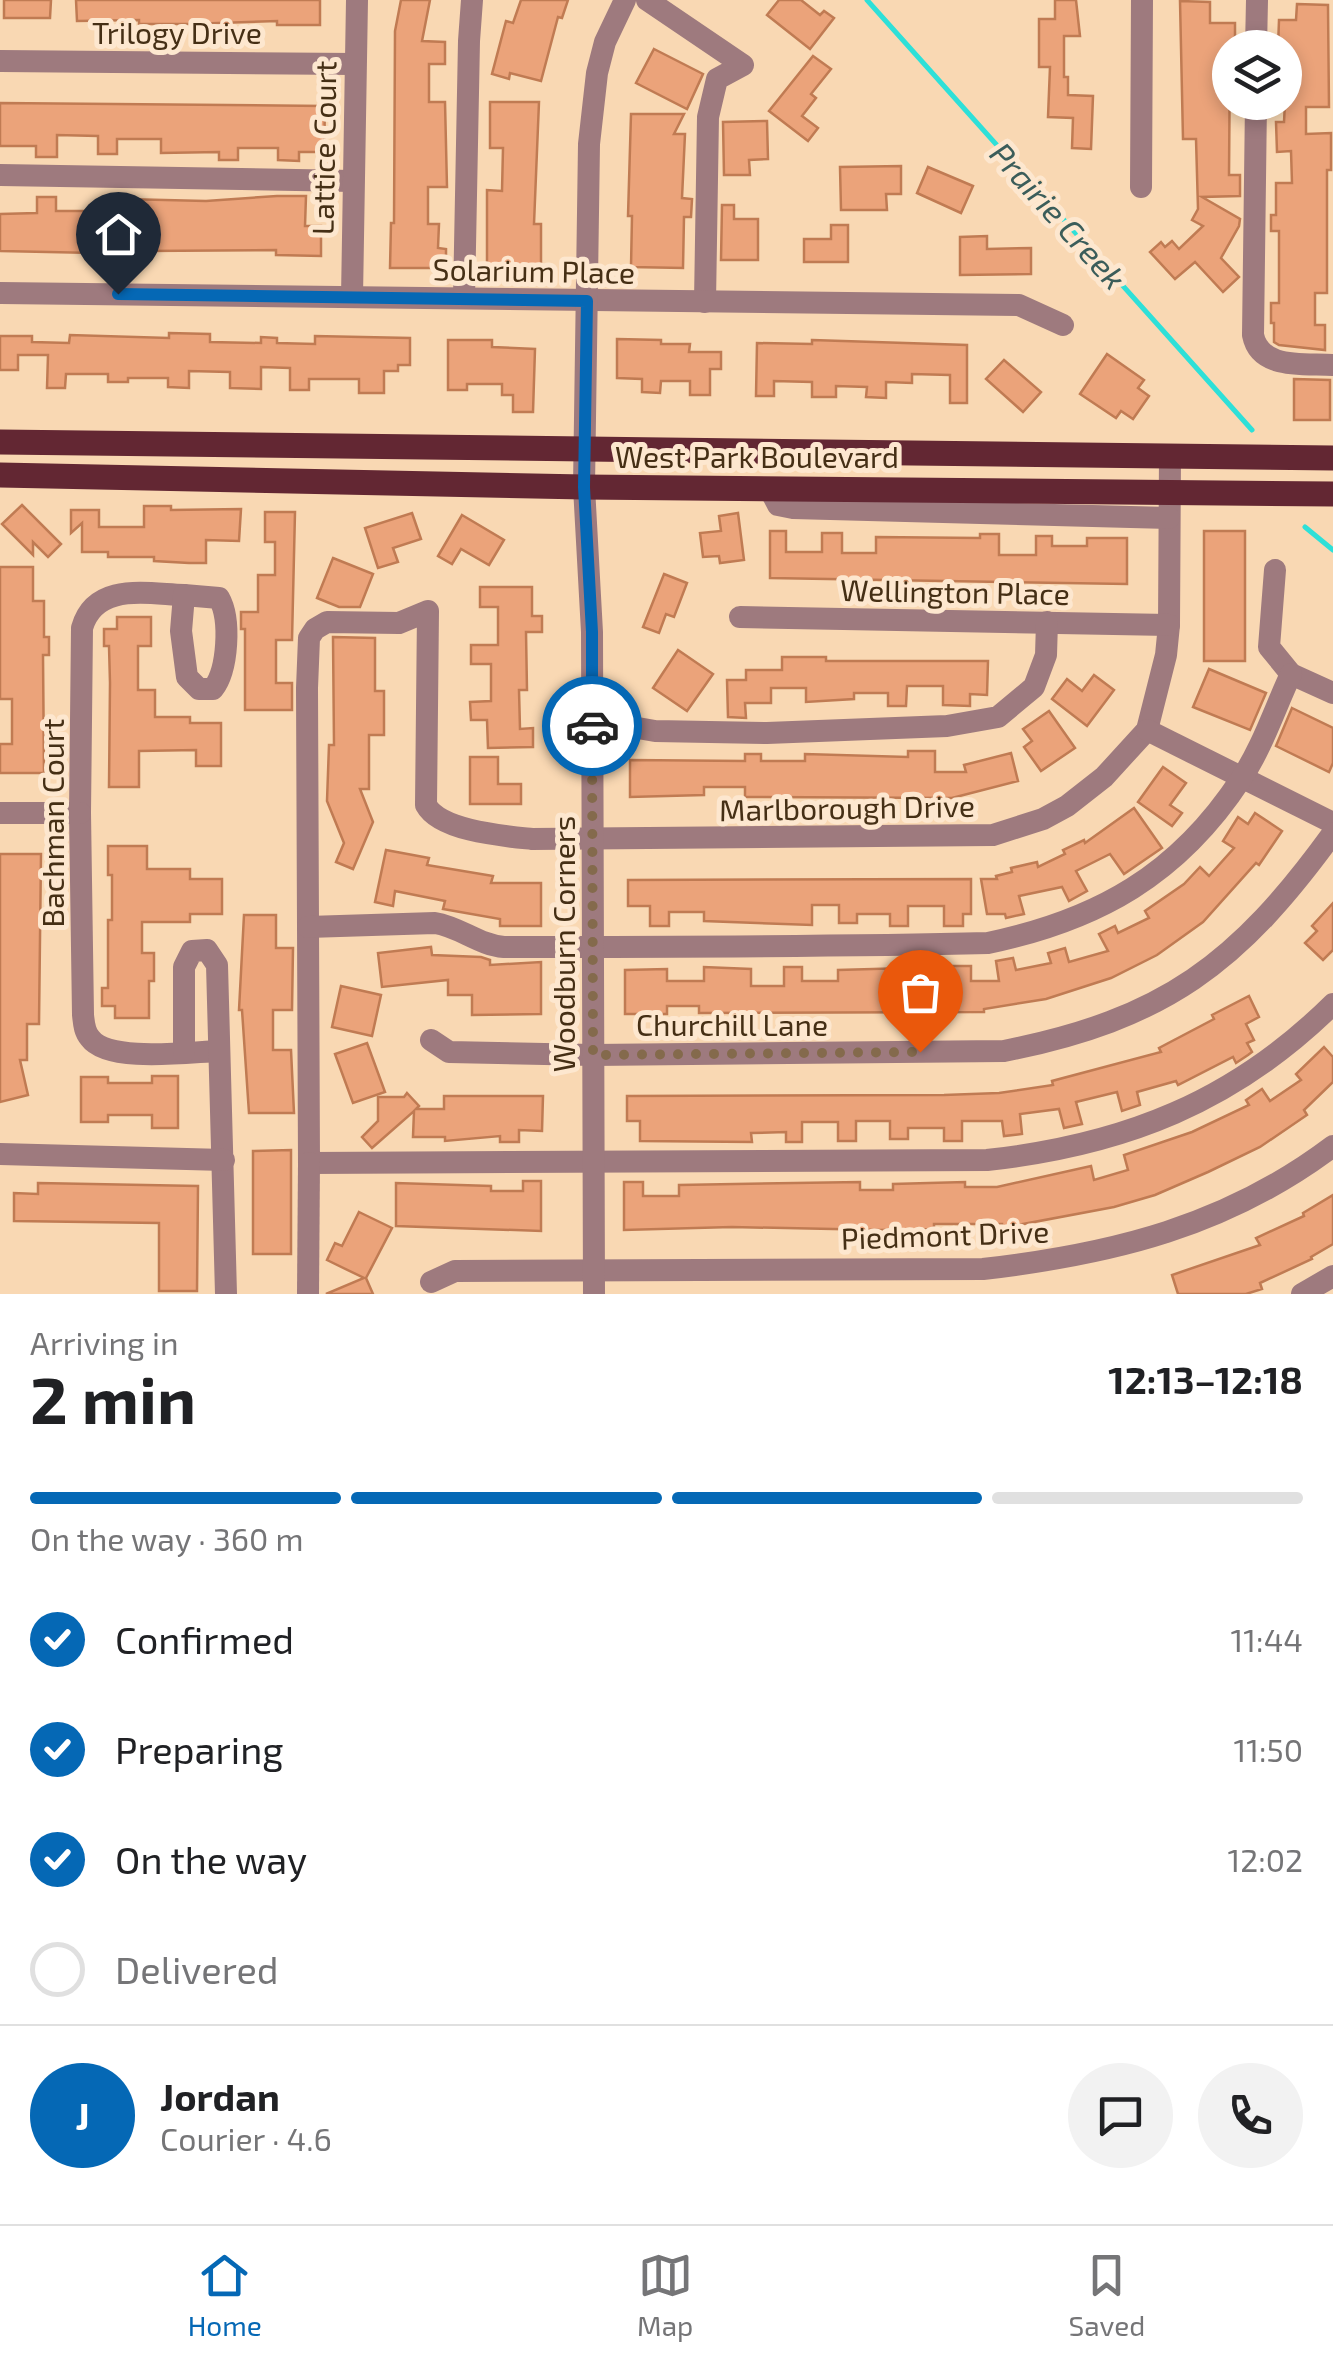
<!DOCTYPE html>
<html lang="en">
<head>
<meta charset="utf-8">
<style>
	body { margin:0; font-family:"Exo 2",sans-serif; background:#f2f2f2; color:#202124; height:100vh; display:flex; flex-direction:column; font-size:38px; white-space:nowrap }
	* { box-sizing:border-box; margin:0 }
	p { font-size:32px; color:#757577 }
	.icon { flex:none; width:55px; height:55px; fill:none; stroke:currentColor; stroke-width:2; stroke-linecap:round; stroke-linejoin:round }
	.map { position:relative; height:1294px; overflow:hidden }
	.panel { display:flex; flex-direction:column; background:#fff; flex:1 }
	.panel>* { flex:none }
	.controls { position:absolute; left:1212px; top:30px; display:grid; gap:20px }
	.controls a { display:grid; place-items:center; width:90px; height:90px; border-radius:50%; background:#fff; box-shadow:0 5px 15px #0003; font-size:50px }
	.pin { position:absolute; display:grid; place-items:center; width:85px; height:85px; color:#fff; margin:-102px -42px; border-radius:50% 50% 50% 0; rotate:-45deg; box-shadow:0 0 10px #0007 }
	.pin .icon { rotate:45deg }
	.courier { position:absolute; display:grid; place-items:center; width:100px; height:100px; margin:-50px; border:8px solid #0568b5; border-radius:50%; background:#fff; color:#222; box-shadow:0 2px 12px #0007 }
	.headline em { font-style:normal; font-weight:700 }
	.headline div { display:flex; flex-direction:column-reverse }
	.headline { display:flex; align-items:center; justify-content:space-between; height:170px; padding:0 30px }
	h1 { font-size:65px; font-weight:700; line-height:75px }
	.bar { display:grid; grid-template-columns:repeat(4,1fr); gap:15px 10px; align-content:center; height:120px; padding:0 30px }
	.bar i { height:12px; border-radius:8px; background:#e0e0e0 }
	.bar .active { background:#0568b5 }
	.bar p { grid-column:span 4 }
	.line { display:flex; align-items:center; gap:25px; padding:0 30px; border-top:2px solid #e0e0e0 }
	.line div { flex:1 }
	.round { display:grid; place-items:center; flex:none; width:105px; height:105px; border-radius:52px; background:#f2f2f2 }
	ol { padding:0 30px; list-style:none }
	li { display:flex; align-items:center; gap:30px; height:110px }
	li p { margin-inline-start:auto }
	li .icon { padding:10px; border-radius:50%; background:#0568b5; color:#fff; stroke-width:4 }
	li:last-child { color:#757577 }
	li i { width:55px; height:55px; border:5px solid #e0e0e0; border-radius:50% }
	.tab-bar { display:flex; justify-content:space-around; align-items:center; height:140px; border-top:2px solid #e0e0e0; background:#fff; font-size:28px; color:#757577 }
	.tab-bar a { display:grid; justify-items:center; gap:5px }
	.tab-bar .active { color:#0568b5 }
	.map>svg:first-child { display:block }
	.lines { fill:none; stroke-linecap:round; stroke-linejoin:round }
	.stream { stroke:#2ee0d8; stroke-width:5 }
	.building { fill:#eba37a; stroke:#c07b53; stroke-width:2.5 }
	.minor { stroke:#9e7a7e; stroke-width:22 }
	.major { stroke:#632733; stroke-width:25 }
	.done { stroke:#846a4c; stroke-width:10; stroke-dasharray:0 18 }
	.route { stroke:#0568b5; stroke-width:12 }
	.labels { text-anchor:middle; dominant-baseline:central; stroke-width:10; stroke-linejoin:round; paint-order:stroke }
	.street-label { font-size:30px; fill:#452f15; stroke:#fde7cf }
	.water-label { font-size:32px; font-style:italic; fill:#3b5d5a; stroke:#fde7cf }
</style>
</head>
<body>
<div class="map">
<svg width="1333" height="1294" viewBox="0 0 1333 1294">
	<rect width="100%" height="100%" fill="#f9d8b3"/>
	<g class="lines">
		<g class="stream">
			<polyline points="867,0 1252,430"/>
			<polyline points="1305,527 1333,550"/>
		</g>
	</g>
	<g class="building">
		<polygon points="4,0 51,0 50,18 4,18"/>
		<polygon points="76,0 320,0 320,25 277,25 277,21 188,24 139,24 139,20 77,21"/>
		<polygon points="401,0 430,0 422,41 445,42 445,64 429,64 429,102 445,102 447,187 428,187 428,224 439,224 438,248 446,249 446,268 390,268 391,223 394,223 395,31"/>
		<polygon points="521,0 568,0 562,18 558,17 541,81 510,73 509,79 492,74 506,21 513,23"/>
		<polygon points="779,0 801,0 820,15 824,11 834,18 810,49 767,15"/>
		<polygon points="1055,0 1076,0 1080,36 1064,36 1064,77 1068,77 1068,95 1093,96 1091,149 1072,148 1073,118 1048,117 1050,67 1039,67 1039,19 1055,19"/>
		<polygon points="1180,1 1210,2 1210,23 1235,23 1235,48 1230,48 1229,175 1240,175 1240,196 1202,197 1240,219 1239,226 1221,258 1239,277 1223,292 1195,262 1175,279 1150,252 1161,242 1165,247 1172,241 1179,249 1203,226 1192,220 1198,209 1196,139 1183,139"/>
		<polygon points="1297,4 1328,5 1329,107 1306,107 1306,134 1331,133 1331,170 1327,170 1327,293 1315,293 1315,325 1325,325 1325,350 1279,345 1274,342 1274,323 1271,323 1271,303 1279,303 1279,231 1271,231 1271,215 1276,215 1276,183 1292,183 1291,151 1277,152 1276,122 1284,122 1285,102 1285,48 1278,48 1279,20 1296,20"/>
		<polygon points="654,49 703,74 687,109 636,83"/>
		<polygon points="813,56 831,69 811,94 816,98 802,116 818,128 808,141 769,111"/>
		<polygon points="490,102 539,102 534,224 541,224 541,269 487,269 487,190 502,191 503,148 490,148"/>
		<polygon points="0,103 325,106 324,152 299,152 299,161 278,160 278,148 238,148 238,160 219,160 219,152 161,153 161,139 117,139 117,154 98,154 98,136 57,135 57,157 36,157 36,146 0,146"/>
		<polygon points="631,114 684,114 674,134 685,134 682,198 692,199 691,217 684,217 683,268 631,267 632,216 628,216"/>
		<polygon points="767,121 768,159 749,160 750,175 724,175 723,122"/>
		<polygon points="901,166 901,194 886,194 887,210 841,210 840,167"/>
		<polygon points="928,167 973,186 961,213 917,193"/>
		<polygon points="277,196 306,196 305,226 321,226 321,256 276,255 276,250 143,251 142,254 0,251 0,214 37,213 37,197 56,197 56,211 124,211 124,199 206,201"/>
		<polygon points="722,205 734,205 734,219 758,219 758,260 721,260"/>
		<polygon points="831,225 848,225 848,262 804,262 804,239 831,239"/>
		<polygon points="987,236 987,249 1031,248 1031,274 960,275 960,237"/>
		<polygon points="169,333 210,334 210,342 261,343 261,337 277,338 277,343 315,344 315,336 410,338 410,365 398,365 398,371 384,371 384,393 359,393 359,379 309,379 309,390 290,390 290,368 261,367 261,389 230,388 230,372 189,371 189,388 168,387 168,378 128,378 128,382 108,382 108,374 66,374 65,388 47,388 48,355 18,355 18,370 0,370 0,336 32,336 32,342 69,343 70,335 169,338"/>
		<polygon points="617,339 661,340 661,344 690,344 689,352 721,352 721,369 710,369 710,395 690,395 690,381 661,381 660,393 642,392 642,379 617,378"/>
		<polygon points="448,340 492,340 492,347 535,349 533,412 513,412 513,395 502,395 502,384 467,384 467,390 448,390"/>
		<polygon points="812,340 967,345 967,403 950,403 950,375 912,374 912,383 886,382 886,398 866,397 867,387 836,386 836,397 812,397 812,382 774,381 774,396 756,396 757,343 812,344"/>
		<polygon points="1107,354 1144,380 1138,388 1149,396 1133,419 1121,411 1116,418 1080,394"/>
		<polygon points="1004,360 1041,392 1023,412 986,379"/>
		<polygon points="1294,379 1330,380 1330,420 1294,420"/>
		<polygon points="22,505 61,544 48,557 33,542 33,555 2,524"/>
		<polygon points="144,506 171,506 171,510 241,509 239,541 206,540 206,563 189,563 154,561 154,557 108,557 108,552 82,552 82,523 71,533 71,510 99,510 99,527 144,527"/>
		<polygon points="265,512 295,512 292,640 276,640 276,683 292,683 292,710 245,710 245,629 241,629 241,612 258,612 258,575 275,575 275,542 265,542"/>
		<polygon points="412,513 421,539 393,548 398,562 378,568 365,528"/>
		<polygon points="738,513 744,560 720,563 719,556 703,557 700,533 721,531 719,516"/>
		<polygon points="462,515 504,540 489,565 461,549 452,564 438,556"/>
		<polygon points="770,531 786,531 786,552 822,552 822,533 842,533 842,553 876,553 876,537 980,538 980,534 999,534 999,555 1036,555 1036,536 1052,536 1052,546 1087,546 1087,538 1127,538 1127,584 770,578"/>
		<rect x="1204" y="531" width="41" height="130"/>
		<polygon points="333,558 373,574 360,607 339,607 317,598"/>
		<polygon points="0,567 33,567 33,601 44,601 44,637 49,637 49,655 43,655 44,773 0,773 0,744 12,744 12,699 0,699"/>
		<polygon points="664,574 687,583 674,617 666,614 659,633 643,627"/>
		<polygon points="480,587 532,587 532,616 542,616 542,632 526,632 527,690 519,690 520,729 533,728 533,747 488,748 487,720 471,720 470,702 491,701 491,664 471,664 471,645 498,645 498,607 480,607"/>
		<polygon points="117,617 151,617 151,646 138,646 138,690 155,690 155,717 190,717 190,723 221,723 221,766 196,766 196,750 139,751 139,787 109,787 110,683 109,646 104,646 104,629 117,629"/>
		<polygon points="333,637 375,638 375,691 384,691 384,735 369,735 369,789 360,789 373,822 353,869 336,862 344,843 327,801 329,745 334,745"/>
		<polygon points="678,650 713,674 687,711 653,688"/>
		<polygon points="782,657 826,657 826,661 988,661 987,695 970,694 970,706 943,705 943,686 907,686 906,706 888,706 888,693 854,693 854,699 806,702 806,688 771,688 771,703 745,703 746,718 728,717 727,680 746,680 746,670 782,670"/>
		<polygon points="1209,669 1266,693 1250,730 1193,707"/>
		<polygon points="1094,675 1114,690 1087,726 1052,699 1067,679 1082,691"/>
		<polygon points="1292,708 1333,728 1333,763 1329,772 1276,746"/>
		<polygon points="1049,711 1075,748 1041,771 1024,747 1032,741 1023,729"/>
		<polygon points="908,751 935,751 935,772 966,772 964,765 1011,753 1018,781 952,798 745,797 745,787 704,787 704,795 630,797 630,760 745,761 745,754 761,754 761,761 805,761 805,754 908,757"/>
		<polygon points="470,757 498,757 498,784 521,784 521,804 470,804"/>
		<polygon points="1163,767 1186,783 1170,805 1182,813 1172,826 1138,802"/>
		<polygon points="1134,808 1162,848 1124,874 1110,854 1076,871 1087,891 1069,901 1062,887 1019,896 1024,914 1006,918 1005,914 987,914 981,879 997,879 996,876 1012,872 1011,868 1037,862 1038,867 1065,854 1063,850 1084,840 1085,843"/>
		<polygon points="1255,813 1282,831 1259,865 1256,863 1203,922 1157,955 1111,978 1046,999 984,1009 984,1012 699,1013 699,1006 667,1006 667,1014 625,1014 625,970 667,969 667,981 704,981 704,967 751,969 751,986 784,986 784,967 802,967 802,981 838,981 838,970 908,968 908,989 944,989 944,966 971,966 971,981 999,981 996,961 1013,958 1016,970 1051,963 1048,953 1065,948 1069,962 1108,951 1099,934 1115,926 1118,933 1149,918 1145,911 1184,884 1200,867 1209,876 1234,848 1223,841 1238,817 1248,824"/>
		<polygon points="108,846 147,846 147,869 190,869 190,879 222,879 222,914 190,914 190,922 142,922 142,953 154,953 154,981 149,981 149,1018 115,1018 115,1006 102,1006 102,988 108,988 108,920 112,920 112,875 108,875"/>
		<polygon points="386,850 429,858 427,865 493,876 491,883 541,883 541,926 500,926 500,919 443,909 445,901 395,891 393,906 375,902"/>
		<polygon points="0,854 41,854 39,1024 27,1024 27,1060 20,1060 28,1095 0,1102"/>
		<polygon points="971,879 971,914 963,914 963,926 944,926 944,906 908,906 908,926 890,926 890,914 857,914 857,923 839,923 839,905 812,905 812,925 704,921 704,912 669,912 669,926 650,926 650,906 628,906 628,880"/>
		<polygon points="1333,903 1333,950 1323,960 1305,943 1317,931 1312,926"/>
		<polygon points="244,915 276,915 276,948 293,948 292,1010 273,1010 273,1050 291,1050 294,1113 249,1113 242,1010 239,1010"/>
		<polygon points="431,947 432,955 481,957 490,960 490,965 541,962 541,1014 472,1015 472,995 448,995 448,980 382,987 378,953"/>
		<polygon points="341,986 381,995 372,1036 332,1027"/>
		<polygon points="1249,996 1259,1017 1246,1024 1254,1040 1247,1043 1252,1052 1248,1055 1236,1063 1233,1057 1178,1085 1176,1081 1137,1092 1140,1105 1122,1111 1117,1092 1076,1102 1082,1124 1064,1128 1059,1109 1020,1114 1022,1134 1004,1136 1002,1121 962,1121 962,1141 944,1141 944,1128 908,1128 908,1139 890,1139 890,1121 856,1121 856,1141 838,1141 838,1122 802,1122 802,1142 786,1142 786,1132 751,1133 752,1142 640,1141 640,1121 627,1121 627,1096 944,1095 999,1093 1053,1085 1052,1081 1161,1052 1159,1048 1214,1019 1212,1015"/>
		<polygon points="367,1043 385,1092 353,1103 335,1054"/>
		<polygon points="1324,1047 1333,1057 1333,1082 1304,1110 1307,1115 1260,1147 1208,1172 1155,1195 1114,1207 1002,1228 1002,1224 934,1224 934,1229 880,1230 732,1227 624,1230 624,1182 643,1182 643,1196 679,1196 679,1185 860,1182 860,1190 893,1190 893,1184 965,1182 965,1187 997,1187 1091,1166 1094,1180 1128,1170 1124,1155 1192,1132 1249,1105 1246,1100 1262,1089 1270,1101 1301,1080 1296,1074"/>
		<polygon points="152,1076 178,1076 178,1128 152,1128 152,1115 108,1115 108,1122 81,1122 81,1077 108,1077 108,1083 152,1083"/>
		<polygon points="407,1093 419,1106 416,1109 444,1109 444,1096 543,1096 542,1131 519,1130 519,1142 500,1142 500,1136 445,1141 445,1137 413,1137 414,1111 372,1148 362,1137 378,1121 378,1097 404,1097"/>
		<polygon points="291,1150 291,1254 253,1254 253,1151"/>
		<polygon points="523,1181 541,1181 541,1231 396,1226 396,1183 491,1186 491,1191 523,1191"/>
		<polygon points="38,1183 198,1186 197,1291 159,1291 159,1223 14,1221 14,1193 38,1194"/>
		<polygon points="1333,1195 1333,1244 1311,1257 1312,1259 1260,1283 1262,1289 1246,1294 1178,1294 1172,1275 1260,1245 1256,1238 1304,1216 1303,1213"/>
		<polygon points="359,1212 392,1228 366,1278 373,1294 326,1294 364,1278 327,1260 335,1243 342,1246"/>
	</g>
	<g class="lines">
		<g class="minor">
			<polyline points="647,0 743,65 717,79 708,117 705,302"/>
			<polyline points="1256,48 1257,0"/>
			<polyline points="0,61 354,64"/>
			<path d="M1256,102L1253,335C1260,370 1304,363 1333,365"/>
			<polyline points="0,175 353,181"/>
			<polyline points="1141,187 1142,0"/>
			<polyline points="0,293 1019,305 1063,325"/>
			<polyline points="352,297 357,0"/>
			<polyline points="464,298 469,41 472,0"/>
			<path d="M1170,455L1169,625L1166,655L1147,730L1104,777L1067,806L1043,819L993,835L532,839C504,836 440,831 426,805L428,611L399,623L327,622L315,629L309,638L307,688L309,1163L987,1160C1124,1145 1234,1102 1333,1004"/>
			<polyline points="769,488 778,505 793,508 1169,518"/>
			<polyline points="1275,570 1269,647 1291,674 1333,693"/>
			<path d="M184,595C147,594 95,582 82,628L80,813L83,1015C84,1023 84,1031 90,1038C108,1063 189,1052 218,1051"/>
			<path d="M184,595L219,598C231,619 228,670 213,689H199L187,677L181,631Z"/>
			<polyline points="740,617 1169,625"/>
			<polyline points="592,720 655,731 767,733 947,726 998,717 1034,687 1046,655 1047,622"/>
			<polyline points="1147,730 1333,823"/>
			<polyline points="0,813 80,813"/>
			<path d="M308,927L435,923C460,927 479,945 504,947C666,947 827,947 988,943C1098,920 1178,875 1241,779C1262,748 1275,708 1291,674"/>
			<path d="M431,1040L449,1052L593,1055L1004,1051C1165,1019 1238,964 1333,833"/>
			<polyline points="184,1052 184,967 192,951 207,950 217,965 226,1294"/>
			<polyline points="0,1154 224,1160"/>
			<path d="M431,1282L455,1271L983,1269C1113,1254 1227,1226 1333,1146"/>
			<polyline points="308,1294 309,1163"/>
			<polyline points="594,1294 592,632 584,487 589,144 597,73 605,42 625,0"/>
			<polyline points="1302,1294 1333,1276"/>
		</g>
		<g class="major">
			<polyline points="0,442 1333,458"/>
			<polyline points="0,475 584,487 1333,494"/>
		</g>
	</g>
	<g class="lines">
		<polyline class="done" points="592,726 593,1055 920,1052"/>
		<polyline class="route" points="118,294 587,301 584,487 592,632 592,726"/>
	</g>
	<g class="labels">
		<g class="street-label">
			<text x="177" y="32">Trilogy Drive</text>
			<text transform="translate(323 148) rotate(-89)">Lattice Court</text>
			<text transform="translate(534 270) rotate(1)">Solarium Place</text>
			<text x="757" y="456">West Park Boulevard</text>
			<text transform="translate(955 591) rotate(1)">Wellington Place</text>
			<text transform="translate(847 807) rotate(-1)">Marlborough Drive</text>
			<text transform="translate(52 823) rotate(-90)">Bachman Court</text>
			<text transform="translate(563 944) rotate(-90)">Woodburn Corners</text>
			<text x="732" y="1024">Churchill Lane</text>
			<text transform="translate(945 1234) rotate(-2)">Piedmont Drive</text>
		</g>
		<g class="water-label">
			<text transform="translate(1059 215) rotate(48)">Prairie Creek</text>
		</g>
	</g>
</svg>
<div class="controls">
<a><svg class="icon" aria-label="layers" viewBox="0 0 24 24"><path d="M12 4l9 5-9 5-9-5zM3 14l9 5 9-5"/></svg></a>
</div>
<div class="pin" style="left:920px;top:1052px;background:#ea580c"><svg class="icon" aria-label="bag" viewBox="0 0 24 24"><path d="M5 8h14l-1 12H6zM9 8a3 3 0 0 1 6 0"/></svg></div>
<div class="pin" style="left:118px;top:294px;background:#1f2937"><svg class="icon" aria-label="home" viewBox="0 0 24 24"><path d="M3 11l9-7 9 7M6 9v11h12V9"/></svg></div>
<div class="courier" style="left:592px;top:726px"><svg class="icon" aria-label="car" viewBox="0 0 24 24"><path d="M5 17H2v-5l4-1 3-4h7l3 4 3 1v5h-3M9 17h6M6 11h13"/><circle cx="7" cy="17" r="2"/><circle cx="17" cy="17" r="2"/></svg></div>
</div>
<section class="panel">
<div class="headline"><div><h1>2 min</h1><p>Arriving in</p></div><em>12:13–12:18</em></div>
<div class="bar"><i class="active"></i><i class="active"></i><i class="active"></i><i></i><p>On the way · 360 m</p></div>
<ol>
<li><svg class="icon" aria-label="check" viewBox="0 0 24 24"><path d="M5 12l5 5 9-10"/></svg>Confirmed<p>11:44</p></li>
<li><svg class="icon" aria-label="check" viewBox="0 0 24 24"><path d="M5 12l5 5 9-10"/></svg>Preparing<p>11:50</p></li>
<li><svg class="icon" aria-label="check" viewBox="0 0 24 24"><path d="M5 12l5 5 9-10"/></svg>On the way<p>12:02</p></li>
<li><i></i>Delivered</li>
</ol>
<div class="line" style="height:180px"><b class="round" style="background:#0568b5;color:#fff">J</b><div><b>Jordan</b><p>Courier · 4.6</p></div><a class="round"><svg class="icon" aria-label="chat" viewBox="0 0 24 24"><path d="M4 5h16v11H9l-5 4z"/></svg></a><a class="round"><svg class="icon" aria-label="phone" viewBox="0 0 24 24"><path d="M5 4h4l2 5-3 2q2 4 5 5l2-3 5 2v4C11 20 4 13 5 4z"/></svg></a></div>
</section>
<nav class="tab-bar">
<a class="active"><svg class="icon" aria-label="home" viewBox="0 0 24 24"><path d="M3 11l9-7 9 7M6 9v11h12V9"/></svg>Home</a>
<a><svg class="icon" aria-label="map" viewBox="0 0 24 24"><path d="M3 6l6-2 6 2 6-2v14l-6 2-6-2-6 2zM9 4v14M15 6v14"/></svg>Map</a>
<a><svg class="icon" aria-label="saved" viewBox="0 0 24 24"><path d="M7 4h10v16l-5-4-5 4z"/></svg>Saved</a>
</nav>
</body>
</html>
